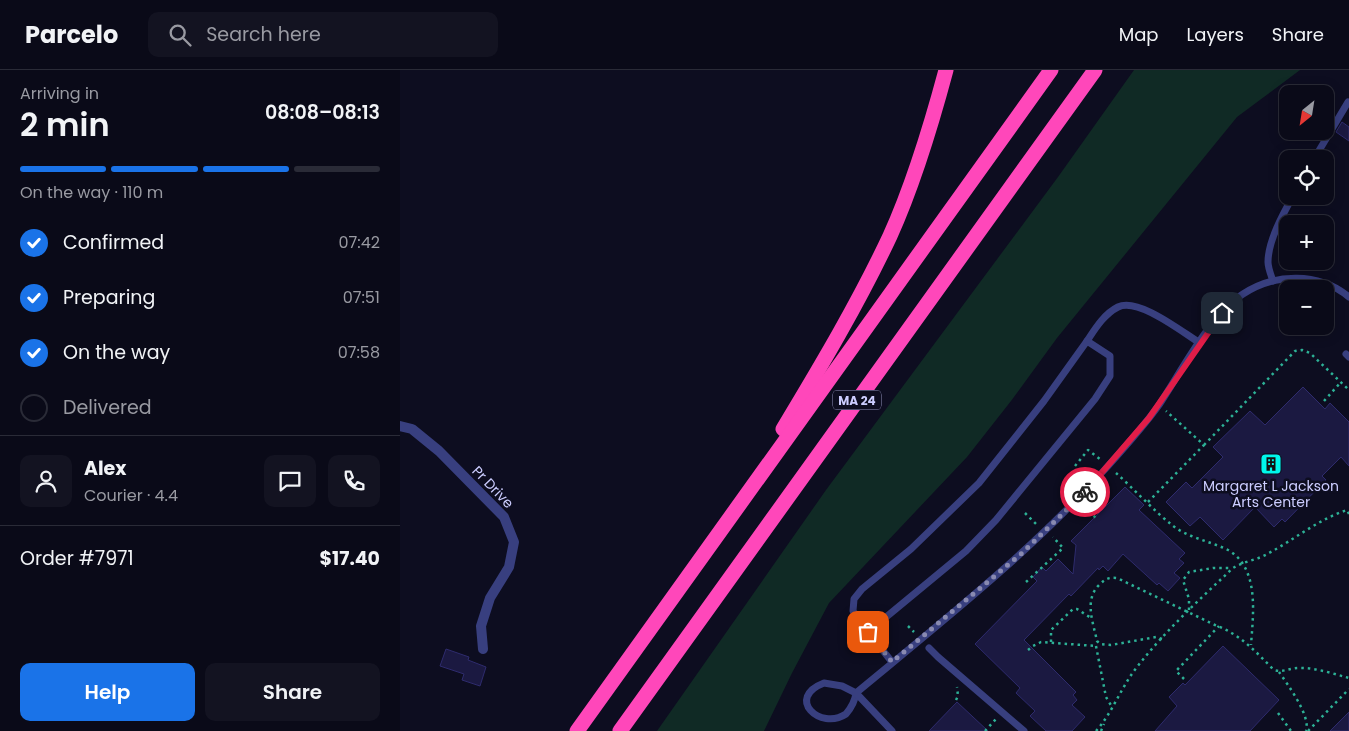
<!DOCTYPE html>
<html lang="en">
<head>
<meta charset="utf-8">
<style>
	body { margin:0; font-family:Poppins,sans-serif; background:#131321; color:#f1f3f6; height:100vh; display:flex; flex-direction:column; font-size:19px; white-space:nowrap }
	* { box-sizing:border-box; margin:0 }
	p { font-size:16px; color:#999aa2 }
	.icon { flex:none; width:28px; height:28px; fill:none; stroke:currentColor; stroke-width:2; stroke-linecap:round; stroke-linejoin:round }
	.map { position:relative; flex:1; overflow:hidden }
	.panel { display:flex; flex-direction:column; background:#0a0a18; width:400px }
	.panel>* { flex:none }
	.needle { width:32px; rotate:210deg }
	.tools { position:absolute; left:879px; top:15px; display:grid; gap:10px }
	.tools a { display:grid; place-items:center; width:55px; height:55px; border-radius:10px; background:#0a0a18; box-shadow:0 2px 12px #0003,0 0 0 1px #2a2b37; font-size:25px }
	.pin { position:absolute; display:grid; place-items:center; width:42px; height:42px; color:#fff; margin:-21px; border-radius:10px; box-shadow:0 2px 8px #0006 }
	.courier { position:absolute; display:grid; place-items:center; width:50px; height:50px; margin:-25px; border:4px solid #e11d48; border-radius:50%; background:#fff; color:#222; box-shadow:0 1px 6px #0007 }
	.head em { font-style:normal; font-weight:600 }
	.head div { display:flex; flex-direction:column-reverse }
	.head { display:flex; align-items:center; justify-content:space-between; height:85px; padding:0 20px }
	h1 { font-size:32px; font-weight:600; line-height:38px }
	.bar { display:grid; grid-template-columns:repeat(4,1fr); gap:8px 5px; align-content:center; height:60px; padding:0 20px }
	.bar i { height:6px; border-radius:4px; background:#2a2b37 }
	.bar .on { background:#1a73e8 }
	.bar p { grid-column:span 4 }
	.line { display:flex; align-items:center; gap:12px; padding:0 20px; border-top:1px solid #2a2b37 }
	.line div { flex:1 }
	.round { display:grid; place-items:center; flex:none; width:52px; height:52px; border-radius:10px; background:#131321 }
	ol { padding:0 20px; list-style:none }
	li { display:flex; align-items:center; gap:15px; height:55px }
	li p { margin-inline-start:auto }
	li .icon { padding:5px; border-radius:50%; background:#1a73e8; color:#fff; stroke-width:4 }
	li:last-child { color:#999aa2 }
	li i { width:28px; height:28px; border:2px solid #2a2b37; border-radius:50% }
	.action { display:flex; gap:10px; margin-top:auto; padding:10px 20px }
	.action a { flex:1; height:58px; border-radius:10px; background:#1a73e8; color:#fff; font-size:20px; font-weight:600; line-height:58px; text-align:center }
	.action a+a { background:#131321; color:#f1f3f6 }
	header { display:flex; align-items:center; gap:30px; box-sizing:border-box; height:70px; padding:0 25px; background:#0a0a18; border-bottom:1px solid #2a2b37 }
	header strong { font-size:24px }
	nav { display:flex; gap:28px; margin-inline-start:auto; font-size:18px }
	.search { width:350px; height:45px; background:#131321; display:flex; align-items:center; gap:12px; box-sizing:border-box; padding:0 18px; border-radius:10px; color:#999aa2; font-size:19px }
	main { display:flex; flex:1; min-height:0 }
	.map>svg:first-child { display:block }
	.green { fill:#102a25 }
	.building { fill:#1b1941; stroke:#2e2b6d }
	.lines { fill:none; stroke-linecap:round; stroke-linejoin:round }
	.path { stroke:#2db196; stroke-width:2.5; stroke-dasharray:2.5 4; stroke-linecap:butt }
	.lane { stroke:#383f7f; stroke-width:7 }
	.street { stroke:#383f7f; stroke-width:10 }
	.highway { stroke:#ff47ba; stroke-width:15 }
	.done { stroke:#898ab1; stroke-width:5; stroke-dasharray:0 9 }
	.route { stroke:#e11d48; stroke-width:6 }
	.labels { text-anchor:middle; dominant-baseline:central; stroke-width:5; stroke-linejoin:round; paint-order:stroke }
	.shield { fill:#0d0d20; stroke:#9393bc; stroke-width:1 }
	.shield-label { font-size:12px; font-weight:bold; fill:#cccdff }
	.poi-label { font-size:14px; fill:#cccdff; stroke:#0d0d20 }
	.street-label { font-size:14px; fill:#cccdff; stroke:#0d0d20 }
</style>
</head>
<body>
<header>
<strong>Parcelo</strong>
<div class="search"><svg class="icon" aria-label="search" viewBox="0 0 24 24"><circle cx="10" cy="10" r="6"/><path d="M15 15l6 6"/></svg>Search here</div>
<nav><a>Map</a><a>Layers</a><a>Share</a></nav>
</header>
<main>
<section class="panel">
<div class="head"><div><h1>2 min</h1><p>Arriving in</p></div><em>08:08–08:13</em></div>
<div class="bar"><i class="on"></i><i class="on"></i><i class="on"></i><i></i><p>On the way · 110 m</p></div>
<ol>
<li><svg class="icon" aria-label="check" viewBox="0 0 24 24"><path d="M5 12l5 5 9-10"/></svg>Confirmed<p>07:42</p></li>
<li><svg class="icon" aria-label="check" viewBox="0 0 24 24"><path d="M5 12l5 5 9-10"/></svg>Preparing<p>07:51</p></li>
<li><svg class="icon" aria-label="check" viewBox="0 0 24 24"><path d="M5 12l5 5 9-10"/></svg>On the way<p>07:58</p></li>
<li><i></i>Delivered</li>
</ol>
<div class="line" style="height:90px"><a class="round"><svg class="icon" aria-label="person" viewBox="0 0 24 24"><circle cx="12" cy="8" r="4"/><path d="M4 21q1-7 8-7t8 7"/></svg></a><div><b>Alex</b><p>Courier · 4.4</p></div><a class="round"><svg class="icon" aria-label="chat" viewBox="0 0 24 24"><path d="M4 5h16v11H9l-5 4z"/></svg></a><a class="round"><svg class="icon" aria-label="phone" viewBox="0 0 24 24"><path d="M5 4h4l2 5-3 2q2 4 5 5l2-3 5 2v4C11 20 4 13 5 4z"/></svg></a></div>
<div class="line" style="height:65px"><div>Order #7971</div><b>$17.40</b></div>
<div class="action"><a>Help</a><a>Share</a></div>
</section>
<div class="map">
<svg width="949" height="661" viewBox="0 0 949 661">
	<rect width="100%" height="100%" fill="#0d0d20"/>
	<polygon class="green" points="734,0 900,0 837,47 657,268 611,331 567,387 429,533 392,603 364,661 257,661 426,420 658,107"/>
	<g class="building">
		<polygon points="942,52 949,57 949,71 936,62"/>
		<polygon points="903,317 925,339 930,333 949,352 949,396 941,387 922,406 926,410 885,452 882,449 874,457 855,437 823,470 800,447 790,456 766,432 786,412 792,418 823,387 813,377 850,341 865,355"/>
		<polygon points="725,417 744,435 739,440 785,483 779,489 784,493 774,503 780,508 768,521 759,513 757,515 723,484 708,501 703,496 699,500 698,498 671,526 669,524 624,570 676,622 673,625 677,630 672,635 685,647 672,661 646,661 630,646 635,641 616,623 620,618 575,574 637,511 633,507 642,497 646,501 658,489 673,504 676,475 671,471"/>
		<polygon points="823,576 879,630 850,661 755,661 777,636 769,627 783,613 785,615"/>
		<polygon points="46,579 69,587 68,590 86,597 80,616 62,610 64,604 40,596"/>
		<polygon points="557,632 588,661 529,661"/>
		<polygon points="949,642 949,661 930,661"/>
	</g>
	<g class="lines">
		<g class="path">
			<polyline points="924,331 941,312"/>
			<polyline points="804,375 895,281 902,280 910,283 949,320"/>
			<polyline points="675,396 688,380 700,389"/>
			<path d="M716,403C734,419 754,441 772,455C788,468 810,471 828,480C860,498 853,545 851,575"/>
			<polyline points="748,432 804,375 766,341"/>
			<polyline points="684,437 696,448"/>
			<polyline points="625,443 637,455"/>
			<polyline points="626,512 663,478 653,467"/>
			<polyline points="789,540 789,529 783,510 789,502 813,498 832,498"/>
			<polyline points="508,556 514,562"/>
			<path d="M762,569L756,567L711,575L700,574L697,571C693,552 684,530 699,515C705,509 709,507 717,508L815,555C840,564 856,582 874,600C884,603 891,597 901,598C917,598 934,604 949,608"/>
			<polyline points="651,572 651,560 673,539 677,539 691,548"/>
			<polyline points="696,576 706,627 712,637"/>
			<polyline points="628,580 633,576 641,572 696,576"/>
			<path d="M879,602C888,615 911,646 906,661"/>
			<polyline points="784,609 776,601 819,556"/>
			<polyline points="556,630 558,626 557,617"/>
			<polyline points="878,643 891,661"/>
			<polyline points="585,661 596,649"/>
			<path d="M696,661C713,642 721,617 737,597C765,561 800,529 833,498C844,491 858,490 869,483C895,469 919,449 947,440L949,444"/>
			<polyline points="701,661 704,654"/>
			<polyline points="908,661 949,619"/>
		</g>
		<g class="lane">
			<polyline points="914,89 948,32"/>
			<path d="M873,211C871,205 868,198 868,192C868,171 883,144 893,126"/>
			<path d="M687,271C695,259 704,244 718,237C738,227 782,262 800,273"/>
			<polyline points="946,284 949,287"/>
			<polyline points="468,562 453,541 454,529 462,519 511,479 579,413 644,331 687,271 710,286 710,306 695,329 596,450 566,481 468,562 492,592"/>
			<polyline points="529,578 538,587 624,661"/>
			<path d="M424,613L442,616L456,623C455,631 451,638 446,644C420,661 385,628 424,613Z"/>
			<path d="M492,661L456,623C543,551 633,480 708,396C726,376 744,356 759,335C781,302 810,245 843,224C875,203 919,202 949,227"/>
		</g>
		<polyline class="street" points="0,356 12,359 39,381 104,447 114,472 109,497 90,528 81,556 83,579"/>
		<g class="highway">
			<path d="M383,359C421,296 459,232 490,166C514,113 531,56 546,0"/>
			<polyline points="177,661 651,0"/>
			<polyline points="220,661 695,0"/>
		</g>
	</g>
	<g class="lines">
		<polyline class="done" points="468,562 492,592 621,484 685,422"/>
		<polyline class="route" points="685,422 749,348 822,243"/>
	</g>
	<defs>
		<g id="building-square" transform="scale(1.125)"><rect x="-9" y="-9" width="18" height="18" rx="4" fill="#00f7eb" stroke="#0d0d20"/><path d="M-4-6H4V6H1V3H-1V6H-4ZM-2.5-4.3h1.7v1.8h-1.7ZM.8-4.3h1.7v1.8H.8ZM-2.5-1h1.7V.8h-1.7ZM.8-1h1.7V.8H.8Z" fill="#111"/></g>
	</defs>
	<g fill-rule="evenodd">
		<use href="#building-square" x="871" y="394"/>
	</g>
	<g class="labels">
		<rect class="shield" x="433" y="320.5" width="48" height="19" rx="4"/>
		<g class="shield-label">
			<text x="457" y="330">MA 24</text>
		</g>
		<g class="poi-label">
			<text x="871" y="416">Margaret L Jackson<tspan x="871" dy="16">Arts Center</tspan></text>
		</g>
		<g class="street-label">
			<text transform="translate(93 417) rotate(46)">Pr Drive</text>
		</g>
	</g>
</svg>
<div class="tools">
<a><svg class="needle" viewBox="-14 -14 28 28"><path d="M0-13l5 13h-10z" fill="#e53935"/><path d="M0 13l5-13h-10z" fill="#999aa2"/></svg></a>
<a><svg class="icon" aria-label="locate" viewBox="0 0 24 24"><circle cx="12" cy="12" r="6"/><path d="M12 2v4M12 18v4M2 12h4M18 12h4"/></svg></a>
<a>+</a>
<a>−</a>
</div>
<div class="pin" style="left:468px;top:562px;background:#ea580c"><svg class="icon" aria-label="bag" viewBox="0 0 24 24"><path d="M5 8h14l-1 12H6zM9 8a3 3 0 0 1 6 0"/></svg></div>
<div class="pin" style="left:822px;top:243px;background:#1f2937"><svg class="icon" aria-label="home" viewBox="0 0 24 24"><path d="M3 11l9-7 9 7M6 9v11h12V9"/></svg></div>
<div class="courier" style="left:685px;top:422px"><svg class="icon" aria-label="bike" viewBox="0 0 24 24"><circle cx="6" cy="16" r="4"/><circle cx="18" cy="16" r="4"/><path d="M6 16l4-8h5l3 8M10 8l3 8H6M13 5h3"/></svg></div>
</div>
</main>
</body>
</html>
